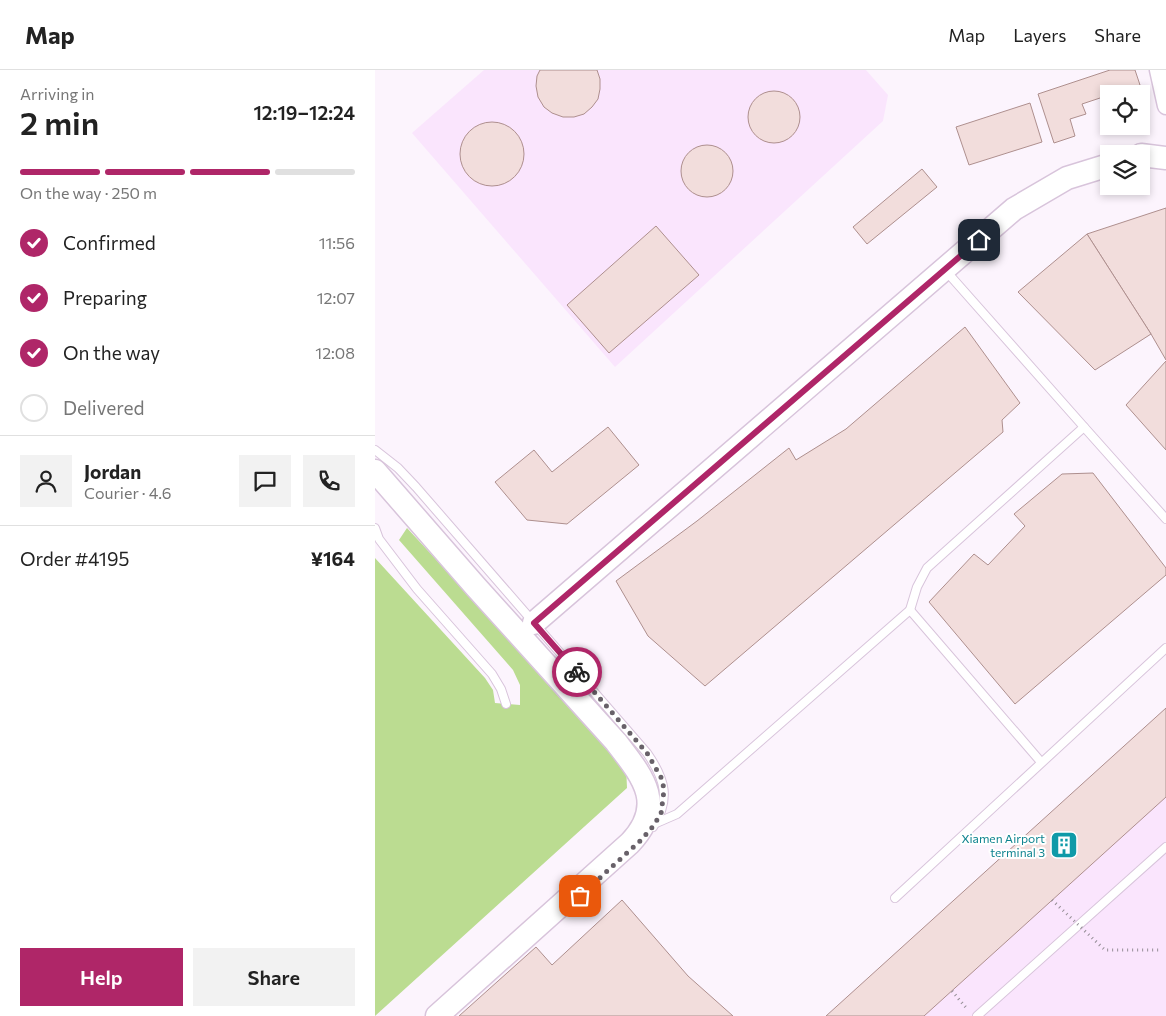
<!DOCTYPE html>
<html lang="en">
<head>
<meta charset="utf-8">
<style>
	body { margin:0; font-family:Commissioner,sans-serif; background:#f2f2f2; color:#222; height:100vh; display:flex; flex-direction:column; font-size:19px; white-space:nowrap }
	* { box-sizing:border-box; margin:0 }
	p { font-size:16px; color:#767676 }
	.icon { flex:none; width:28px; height:28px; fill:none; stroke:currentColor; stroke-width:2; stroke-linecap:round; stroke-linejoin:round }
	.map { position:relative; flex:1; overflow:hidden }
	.panel { display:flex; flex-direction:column; background:#fff; width:375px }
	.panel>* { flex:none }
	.fabs { position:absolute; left:725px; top:15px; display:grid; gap:10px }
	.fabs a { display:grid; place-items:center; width:50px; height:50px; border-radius:0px; background:#fff; box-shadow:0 2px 8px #0003; font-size:25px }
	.pin { position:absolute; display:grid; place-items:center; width:42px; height:42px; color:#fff; margin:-21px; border-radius:10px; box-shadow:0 2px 8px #0006 }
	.courier { position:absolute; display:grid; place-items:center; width:50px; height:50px; margin:-25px; border:4px solid #af2668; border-radius:50%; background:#fff; color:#222; box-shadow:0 1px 6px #0007 }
	.headline em { font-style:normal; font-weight:600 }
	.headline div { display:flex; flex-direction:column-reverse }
	.headline { display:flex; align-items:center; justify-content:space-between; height:85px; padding:0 20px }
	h1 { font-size:32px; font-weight:600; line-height:38px }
	.bar { display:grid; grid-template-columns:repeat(4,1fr); gap:8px 5px; align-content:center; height:60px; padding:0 20px }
	.bar i { height:6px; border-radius:4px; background:#e0e0e0 }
	.bar .current { background:#af2668 }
	.bar p { grid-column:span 4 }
	.line { display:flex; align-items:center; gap:12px; padding:0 20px; border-top:1px solid #e0e0e0 }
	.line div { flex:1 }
	.round { display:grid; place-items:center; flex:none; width:52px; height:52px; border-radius:0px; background:#f2f2f2 }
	ol { padding:0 20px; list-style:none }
	li { display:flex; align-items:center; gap:15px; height:55px }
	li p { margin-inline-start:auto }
	li .icon { padding:5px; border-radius:50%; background:#af2668; color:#fff; stroke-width:4 }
	li:last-child { color:#767676 }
	li i { width:28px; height:28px; border:2px solid #e0e0e0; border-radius:50% }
	.action { display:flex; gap:10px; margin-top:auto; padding:10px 20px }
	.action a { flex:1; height:58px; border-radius:0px; background:#af2668; color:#fff; font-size:20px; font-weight:600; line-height:58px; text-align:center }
	.action a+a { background:#f2f2f2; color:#222 }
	header { display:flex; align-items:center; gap:30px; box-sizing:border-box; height:70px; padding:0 25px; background:#fff; border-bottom:1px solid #e0e0e0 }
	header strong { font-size:24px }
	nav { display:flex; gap:28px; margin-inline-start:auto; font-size:18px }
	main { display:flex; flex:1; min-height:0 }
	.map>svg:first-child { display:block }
	.built { fill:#fae5fd }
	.green { fill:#bbdc91 }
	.building { fill:#f2dddc; stroke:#ae8f8e }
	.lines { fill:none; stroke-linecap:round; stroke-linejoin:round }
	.lane-casing { stroke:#d8c4db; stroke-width:10 }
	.street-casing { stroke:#d8c4db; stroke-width:19 }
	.secondary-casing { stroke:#d8c4db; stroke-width:25 }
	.path { stroke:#958e96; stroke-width:3; stroke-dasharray:1 4; stroke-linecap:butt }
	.lane { stroke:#fff; stroke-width:8 }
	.street { stroke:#fff; stroke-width:16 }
	.secondary { stroke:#fff; stroke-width:22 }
	.path-bridge { stroke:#958e96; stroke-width:3; stroke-dasharray:1 4; stroke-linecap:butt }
	.done { stroke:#686169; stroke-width:5; stroke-dasharray:0 9 }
	.route { stroke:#af2668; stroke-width:6 }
	.labels { text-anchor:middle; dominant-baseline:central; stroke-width:4; stroke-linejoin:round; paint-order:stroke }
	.culture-label { font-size:12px; fill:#0d838f; stroke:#fff; text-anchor:end }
</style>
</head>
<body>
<header>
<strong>Map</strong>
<nav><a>Map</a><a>Layers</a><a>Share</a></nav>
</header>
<main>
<section class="panel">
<div class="headline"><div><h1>2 min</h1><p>Arriving in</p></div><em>12:19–12:24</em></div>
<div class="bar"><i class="current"></i><i class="current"></i><i class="current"></i><i></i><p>On the way · 250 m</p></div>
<ol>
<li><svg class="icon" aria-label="check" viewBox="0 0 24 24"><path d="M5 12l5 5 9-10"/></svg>Confirmed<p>11:56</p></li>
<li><svg class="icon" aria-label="check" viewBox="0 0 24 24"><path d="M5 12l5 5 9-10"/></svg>Preparing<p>12:07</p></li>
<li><svg class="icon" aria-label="check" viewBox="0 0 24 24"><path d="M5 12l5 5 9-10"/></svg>On the way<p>12:08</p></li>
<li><i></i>Delivered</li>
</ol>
<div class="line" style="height:90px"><a class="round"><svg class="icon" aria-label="person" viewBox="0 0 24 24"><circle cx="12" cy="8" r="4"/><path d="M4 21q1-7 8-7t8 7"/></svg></a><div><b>Jordan</b><p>Courier · 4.6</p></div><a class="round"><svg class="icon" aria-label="chat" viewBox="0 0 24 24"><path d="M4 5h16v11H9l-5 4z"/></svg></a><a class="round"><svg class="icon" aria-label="phone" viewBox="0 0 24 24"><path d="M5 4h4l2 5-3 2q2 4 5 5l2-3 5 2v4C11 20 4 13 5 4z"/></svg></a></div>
<div class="line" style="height:65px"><div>Order #4195</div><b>¥164</b></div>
<div class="action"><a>Help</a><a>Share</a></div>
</section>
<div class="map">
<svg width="791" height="946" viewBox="0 0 791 946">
	<rect width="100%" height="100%" fill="#fcf4fd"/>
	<g class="built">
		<polygon points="109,0 491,0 513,25 508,51 240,297 37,63"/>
		<polygon points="791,638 791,946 451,946"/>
	</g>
	<polygon class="green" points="32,458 251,695 252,718 0,946 0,488 110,608 118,620 120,633 145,635 145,615 138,600 24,470"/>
	<g class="building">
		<polygon points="165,0 222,0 225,9 225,19 223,29 217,37 209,44 199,47 188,47 177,43 169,37 163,27 161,16 162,6"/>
		<polygon points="735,0 760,0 765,15 739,24 734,24 734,25 707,34 711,44 695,49 700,66 679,73 663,24"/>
		<circle cx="399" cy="47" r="26"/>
		<polygon points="655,33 667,72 594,95 581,57"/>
		<circle cx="117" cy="84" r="32"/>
		<circle cx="332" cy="101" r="26"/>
		<polygon points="547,99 562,117 492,174 478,157"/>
		<polygon points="791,138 791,290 776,264 712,164"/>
		<polygon points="281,156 324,205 234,283 192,235"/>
		<polygon points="712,164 776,264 720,300 643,222"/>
		<polygon points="590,257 645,333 627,350 628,362 330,616 273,566 241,511 322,451 414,378 421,390 471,359"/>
		<polygon points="791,291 791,380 751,335"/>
		<polygon points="233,357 264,395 192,454 152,450 120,412 159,380 177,402"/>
		<polygon points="718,403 791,498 791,505 640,634 554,532 599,484 613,495 650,456 639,444 687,404"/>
		<polygon points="791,638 791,727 685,823 549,946 451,946"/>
		<polygon points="247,830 313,906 358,946 84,946 161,877 177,895"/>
	</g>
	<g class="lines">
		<g class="lane-casing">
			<g id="lane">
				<polyline points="571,201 709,357"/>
				<path d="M0,380L23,398L41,417L272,683C290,709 296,729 278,757"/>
				<polyline points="0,458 4,469 42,519 117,604 126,619 131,634"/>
				<polyline points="535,540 542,517 552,498 709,357 791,449"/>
				<polyline points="279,754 302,744 535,540 666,692"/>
				<polyline points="520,828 791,578"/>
				<polyline points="602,946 791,777"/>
			</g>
		</g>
		<g class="street-casing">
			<polyline id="street" points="783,0 791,36"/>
		</g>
		<g class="secondary-casing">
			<g id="secondary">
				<polyline points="766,85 791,88"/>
				<path d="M0,401L101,517L241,672C267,706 292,734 255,773L62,946"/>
				<polyline points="159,553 639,139 692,108 734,95"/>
			</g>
		</g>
		<polyline class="path" points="577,921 593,940"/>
		<use href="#lane" class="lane"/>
		<use href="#street" class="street"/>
		<use href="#secondary" class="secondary"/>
		<polyline class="path-bridge" points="677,830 730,880 785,880"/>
	</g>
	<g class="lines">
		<polyline class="done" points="202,602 272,683 287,709 289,720 286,744 276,759 264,772 205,826"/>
		<polyline class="route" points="202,602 159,553 604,170"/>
	</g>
	<defs>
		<g id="building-square" transform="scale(1.4375)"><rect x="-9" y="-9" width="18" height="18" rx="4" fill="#0f9aa8" stroke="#fff"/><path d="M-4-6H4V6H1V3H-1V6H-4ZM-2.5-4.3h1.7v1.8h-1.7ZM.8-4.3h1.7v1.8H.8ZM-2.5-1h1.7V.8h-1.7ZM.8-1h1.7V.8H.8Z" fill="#fff"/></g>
	</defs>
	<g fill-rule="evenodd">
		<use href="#building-square" x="689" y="775"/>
	</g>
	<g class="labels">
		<g class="culture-label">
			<text x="670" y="768">Xiamen Airport<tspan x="670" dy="14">terminal 3</tspan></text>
		</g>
	</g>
</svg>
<div class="fabs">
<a><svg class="icon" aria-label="locate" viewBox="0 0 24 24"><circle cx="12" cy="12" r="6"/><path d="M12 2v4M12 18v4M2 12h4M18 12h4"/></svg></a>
<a><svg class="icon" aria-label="layers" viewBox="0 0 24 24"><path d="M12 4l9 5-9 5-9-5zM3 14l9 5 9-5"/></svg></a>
</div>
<div class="pin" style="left:205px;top:826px;background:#ea580c"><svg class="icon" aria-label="bag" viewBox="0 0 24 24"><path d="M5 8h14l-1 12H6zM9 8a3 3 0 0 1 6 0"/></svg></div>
<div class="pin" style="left:604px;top:170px;background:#1f2937"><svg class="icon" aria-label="home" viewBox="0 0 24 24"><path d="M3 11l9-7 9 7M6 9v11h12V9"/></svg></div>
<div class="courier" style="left:202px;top:602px"><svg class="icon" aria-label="bike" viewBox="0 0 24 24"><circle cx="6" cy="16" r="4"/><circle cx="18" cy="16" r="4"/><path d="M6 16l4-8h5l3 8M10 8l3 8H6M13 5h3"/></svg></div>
</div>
</main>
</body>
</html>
